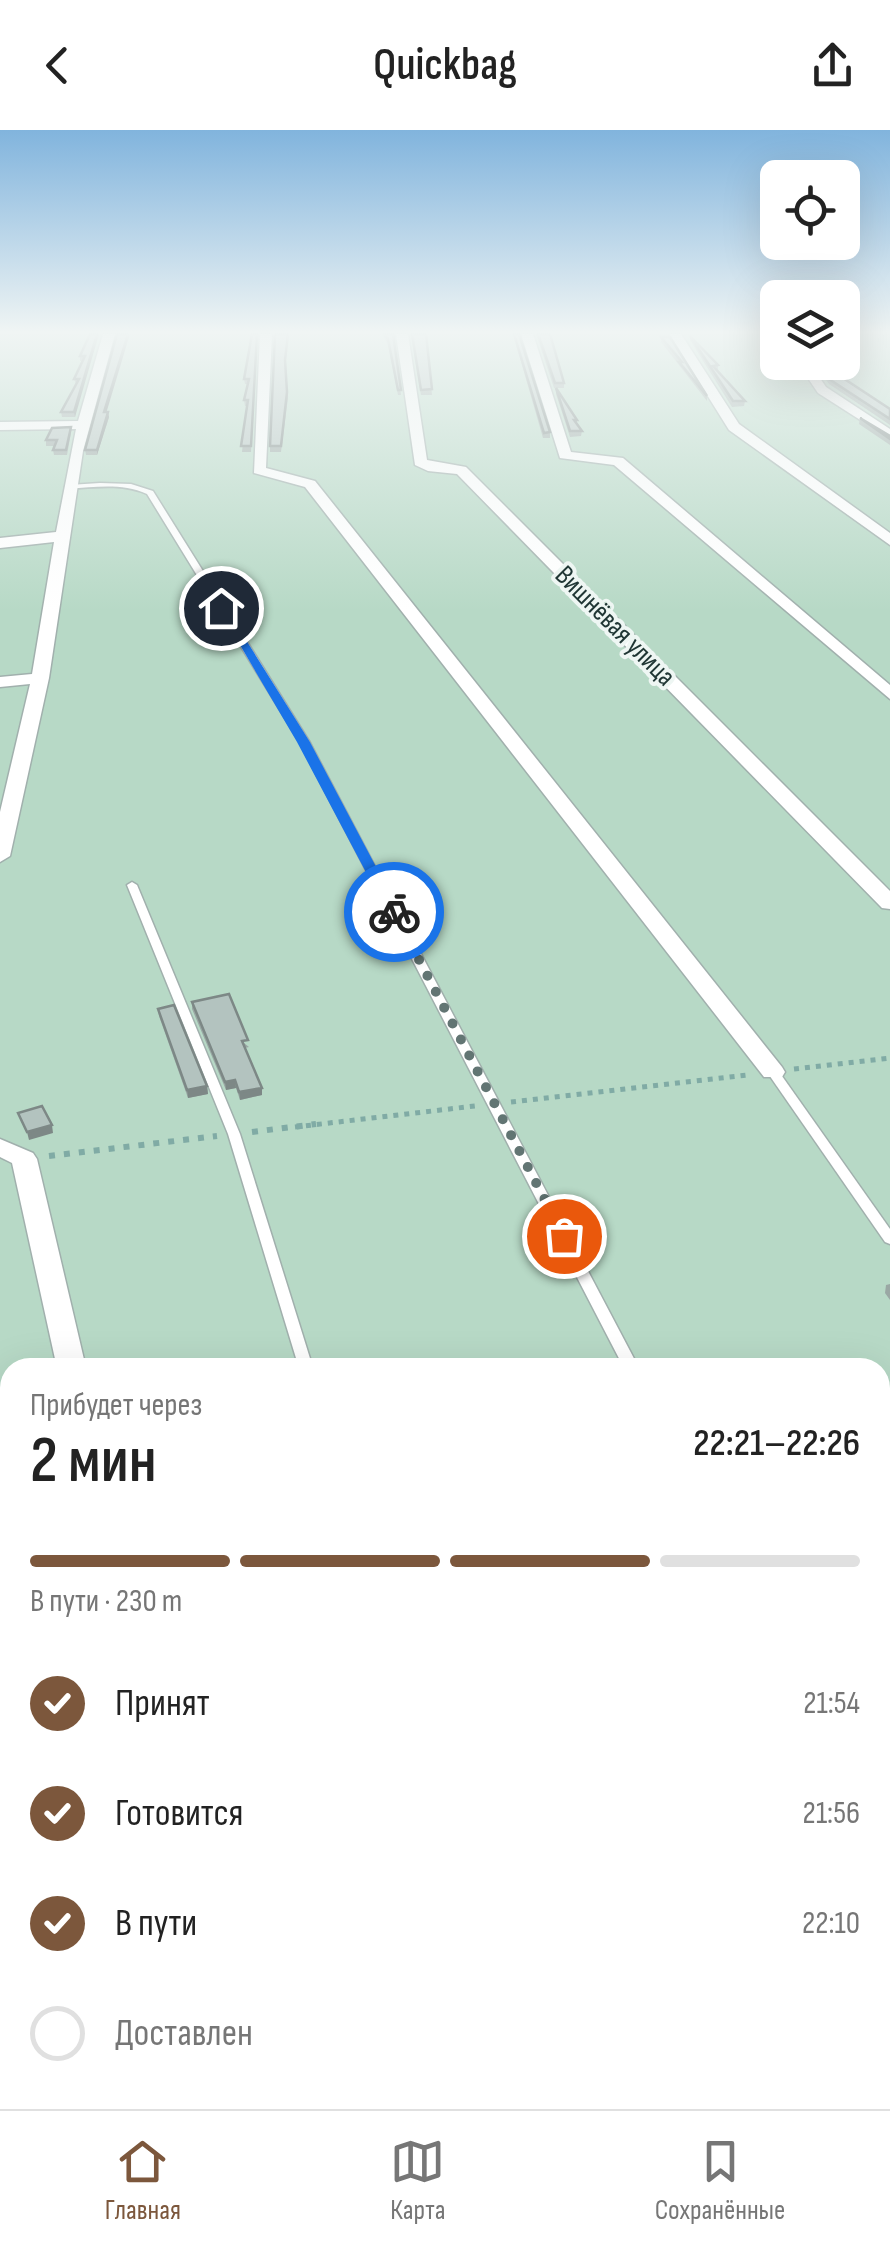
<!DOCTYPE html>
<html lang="ru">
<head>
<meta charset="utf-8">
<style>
	body { margin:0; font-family:"Sofia Sans Condensed",sans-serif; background:#f2f2f2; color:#222; height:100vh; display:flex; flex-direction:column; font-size:38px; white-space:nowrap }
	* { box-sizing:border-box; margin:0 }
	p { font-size:32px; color:#767676 }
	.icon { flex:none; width:55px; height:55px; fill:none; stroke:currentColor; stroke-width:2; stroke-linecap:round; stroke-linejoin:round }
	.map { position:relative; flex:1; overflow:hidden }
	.sheet { position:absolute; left:0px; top:1228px; width:890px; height:752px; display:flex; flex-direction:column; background:#fff; border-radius:30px 30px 0 0; box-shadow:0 10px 40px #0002 }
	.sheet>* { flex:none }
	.tools { position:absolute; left:760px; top:30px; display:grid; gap:20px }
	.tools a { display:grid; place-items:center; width:100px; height:100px; border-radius:15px; background:#fff; box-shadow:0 10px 40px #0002; font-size:50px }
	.pin { position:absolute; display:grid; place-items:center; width:85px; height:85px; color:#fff; margin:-42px; border:5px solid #fff; border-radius:50%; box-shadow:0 2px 10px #0007 }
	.courier { position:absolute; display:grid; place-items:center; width:100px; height:100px; margin:-50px; border:8px solid #1a73e8; border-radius:50%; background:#fff; color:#222; box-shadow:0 2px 12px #0007 }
	.summary em { font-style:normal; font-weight:600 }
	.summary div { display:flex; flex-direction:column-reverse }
	.summary { display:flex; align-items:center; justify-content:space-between; height:170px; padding:0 30px }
	h1 { font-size:65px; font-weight:600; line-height:75px }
	.bar { display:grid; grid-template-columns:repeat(4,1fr); gap:15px 10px; align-content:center; height:120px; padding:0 30px }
	.bar i { height:12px; border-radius:8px; background:#e0e0e0 }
	.bar .current { background:#7c573c }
	.bar p { grid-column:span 4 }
	ol { padding:0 30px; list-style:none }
	li { display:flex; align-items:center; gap:30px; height:110px }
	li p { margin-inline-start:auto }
	li .icon { padding:10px; border-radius:50%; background:#7c573c; color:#fff; stroke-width:4 }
	li:last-child { color:#767676 }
	li i { width:55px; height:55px; border:5px solid #e0e0e0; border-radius:50% }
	header { display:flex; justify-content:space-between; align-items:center; height:130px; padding:0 30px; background:#fff; font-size:45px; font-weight:600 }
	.menu { display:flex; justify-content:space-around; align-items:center; height:140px; border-top:2px solid #e0e0e0; background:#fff; font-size:28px; color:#767676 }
	.menu a { display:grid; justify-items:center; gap:5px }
	.menu .current { color:#7c573c }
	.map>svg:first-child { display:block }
	.green { fill:#b7d9c6; fill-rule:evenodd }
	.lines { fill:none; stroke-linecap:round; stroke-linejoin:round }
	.lane-casing { stroke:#a1b0ad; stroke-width:3 }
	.street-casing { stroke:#a1b0ad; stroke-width:3 }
	.path-far1 { stroke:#80aba5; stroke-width:5; stroke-dasharray:5 6; stroke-linecap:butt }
	.path { stroke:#80aba5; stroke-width:6; stroke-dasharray:6 9; stroke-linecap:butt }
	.lane { fill:#fff; fill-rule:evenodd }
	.street { fill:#fff; fill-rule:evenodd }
	.wall { fill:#9aa8a4 }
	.shaded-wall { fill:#7d8886 }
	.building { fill:#b3c3bf; stroke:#7d8886; stroke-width:2.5 }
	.route { fill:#1a73e8 }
	.done { stroke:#627573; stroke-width:10; stroke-dasharray:0 18 }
	.labels { text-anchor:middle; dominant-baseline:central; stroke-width:8; stroke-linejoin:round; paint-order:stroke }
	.far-street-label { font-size:28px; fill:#203735; stroke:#eef6f3 }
</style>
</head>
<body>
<header><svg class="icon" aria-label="back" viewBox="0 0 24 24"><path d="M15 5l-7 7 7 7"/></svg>Quickbag<svg class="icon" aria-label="share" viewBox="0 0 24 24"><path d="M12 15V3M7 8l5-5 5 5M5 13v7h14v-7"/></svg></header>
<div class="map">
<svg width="890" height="1979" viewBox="0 0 890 1979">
	<rect width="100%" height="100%" fill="#dee9e6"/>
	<path class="green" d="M0,204H777L778,232H842L843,204H890V1979H0ZM10,1238H880V1970H10Z"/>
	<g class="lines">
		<g class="lane-casing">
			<g id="lane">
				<path d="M100,353L131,354L153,361L309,611L639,1238H624L299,611L147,364C122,353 96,357 69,359L65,357L69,355Z"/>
				<polygon points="132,752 137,755 240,1004 313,1238 299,1238 228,1004 127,755"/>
				<polygon points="773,938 777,939 890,1099 890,1114 885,1112 767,942"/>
				<polygon points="10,1436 10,1450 0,1453 0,1439"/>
				<polygon points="10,1638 10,1654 0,1658 0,1642"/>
				<polygon points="880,1703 887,1706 890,1713 890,1741 883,1738 880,1731"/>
				<polygon points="131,1970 151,1970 148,1979 128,1979"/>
				<polygon points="520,1970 540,1970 543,1979 523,1979"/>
			</g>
		</g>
		<g class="street-casing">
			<g id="street">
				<polygon points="103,204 115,204 83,321 49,548 10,726 0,732 0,682 30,554 0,557 0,547 32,544 54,412 0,418 0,408 56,402 76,299 0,300 0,292 78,291"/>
				<polygon points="260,204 272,204 266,338 315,351 782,937 785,942 782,947 764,947 305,357 254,343"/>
				<polygon points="396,204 408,204 427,330 466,337 890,761 890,779 882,778 457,344 428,341 415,335"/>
				<polygon points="521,204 533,204 571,322 623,328 890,555 890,569 614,335 560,328"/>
				<polygon points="669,204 681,204 739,294 890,403 890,415 729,300"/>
				<polygon points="797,232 809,232 826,257 890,299 890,309 818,263"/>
				<polygon points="0,1009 33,1023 37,1029 86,1238 57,1238 12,1033 0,1027"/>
				<polygon points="221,1970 263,1970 265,1979 223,1979"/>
			</g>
		</g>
		<g class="path-far1">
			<polyline points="794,939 890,928"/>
			<polyline points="511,972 748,945"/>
			<polyline points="295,997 475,976"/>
		</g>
		<g class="path">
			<polyline points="252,1002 316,994"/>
			<polyline points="49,1026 217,1006"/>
		</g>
		<use href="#lane" class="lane"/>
		<use href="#street" class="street"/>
	</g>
	<g class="wall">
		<polygon points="90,204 75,287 62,287 61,282 76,254 74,249 82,231 80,231 80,226"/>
		<polygon points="128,204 106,282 109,287 97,325 86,325 85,320"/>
		<polygon points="257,204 251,322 242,322 247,276 245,276 244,270 248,254 245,254 244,249"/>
		<polygon points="382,204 393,204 401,265 398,265 388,214"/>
		<polygon points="411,204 426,204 432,265 421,265"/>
		<polygon points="513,204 519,204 550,302 550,308 543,308"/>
		<polygon points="536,204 550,204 564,253 564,258 554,258"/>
		<polygon points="690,206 718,235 718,240 745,271 744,276 732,277 690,210"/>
		<polygon points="661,207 670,207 707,266 707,271 661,212"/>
		<polygon points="814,232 829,232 837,244 890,279 890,295 829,254"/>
		<polygon points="286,235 288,268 281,322 270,322 270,316"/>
		<polygon points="556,258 577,290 577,294 582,301 581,306 570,307 556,264"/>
		<polygon points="860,288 890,306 890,315 859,294"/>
		<polygon points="71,303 67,325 54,325 53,320 54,316 46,316 46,310"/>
		<polygon points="192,872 249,917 245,918 262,965 240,970 236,958 226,960 192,879"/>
		<polygon points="158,879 207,956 208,964 188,968 159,886"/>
		<polygon points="890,1154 890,1170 885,1163 886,1155"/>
	</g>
	<g class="shaded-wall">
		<polygon points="97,204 99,204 75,287 74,282"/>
		<polygon points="128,204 129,207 105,287 104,282"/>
		<polygon points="108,282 109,287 97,325 97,320"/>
		<polygon points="235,950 236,958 226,960 225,952"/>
		<polygon points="207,956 208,964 188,968 187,960"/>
		<polygon points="262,958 262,965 240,970 239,962"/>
		<polygon points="52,995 53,1003 29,1010 27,1002"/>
		<polygon points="890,1773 890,1780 880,1784 880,1776"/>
		<polygon points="103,1970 108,1970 110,1976 100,1979 78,1979"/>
	</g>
	<g class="building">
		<polygon points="90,204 97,204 74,282 61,282 79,249 74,249 85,226 80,226"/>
		<polygon points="117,204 128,204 104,282 108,282 97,320 85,320"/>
		<polygon points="252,204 257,204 251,316 241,316 248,270 244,270 249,249 244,249"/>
		<polygon points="275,204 288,204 285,230 287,262 281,316 270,316"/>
		<polygon points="385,204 393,204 401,260 398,260 388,209"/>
		<polygon points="412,204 426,204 432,259 421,260"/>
		<polygon points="514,204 519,204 550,302 544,303"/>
		<polygon points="538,204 550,204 564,253 555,253"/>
		<polygon points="690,206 718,235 713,236 745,271 733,271"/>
		<polygon points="661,207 670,207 707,266 679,232 682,232"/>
		<polygon points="818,232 829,232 837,244 890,279 890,289 829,249"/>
		<polygon points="556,258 577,290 574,290 582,301 570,301"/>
		<polygon points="860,288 890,306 890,309"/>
		<polygon points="71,297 66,320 53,320 57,310 46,310 52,298"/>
		<polygon points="229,864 248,910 242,911 262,958 239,962 235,950 225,952 192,872"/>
		<polygon points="174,875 207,956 187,960 158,879"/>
		<polygon points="42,976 52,995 27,1002 18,983"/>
		<polygon points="880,1749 890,1768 890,1773 880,1776"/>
		<polygon points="43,1970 103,1970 78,1979 44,1979"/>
		<polygon points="302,1970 346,1970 349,1979 304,1979"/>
	</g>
	<linearGradient id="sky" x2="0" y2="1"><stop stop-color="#81b4dd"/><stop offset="0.42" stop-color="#f0f5f4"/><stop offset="1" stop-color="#f0f5f4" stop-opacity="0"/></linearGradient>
	<rect width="890" height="481" fill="url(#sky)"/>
	<polygon class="route" points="217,476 226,478 310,612 400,782 398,785 387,782 297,612"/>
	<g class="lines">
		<polyline class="done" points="394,782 564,1106"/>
	</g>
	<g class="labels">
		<g class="far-street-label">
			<text transform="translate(615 496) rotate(45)">Вишнёвая улица</text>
		</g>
	</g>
</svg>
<div class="tools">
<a><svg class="icon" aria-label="locate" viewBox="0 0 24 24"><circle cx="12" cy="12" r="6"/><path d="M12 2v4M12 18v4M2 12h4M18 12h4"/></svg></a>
<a><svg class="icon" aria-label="layers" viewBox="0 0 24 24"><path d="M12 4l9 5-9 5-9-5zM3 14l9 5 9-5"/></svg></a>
</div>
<div class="pin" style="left:564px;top:1106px;background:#ea580c"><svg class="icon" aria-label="bag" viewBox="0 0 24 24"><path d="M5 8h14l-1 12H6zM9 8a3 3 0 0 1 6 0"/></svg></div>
<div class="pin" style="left:221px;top:478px;background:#1f2937"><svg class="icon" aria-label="home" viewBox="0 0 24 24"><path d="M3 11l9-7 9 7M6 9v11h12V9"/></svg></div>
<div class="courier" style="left:394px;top:782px"><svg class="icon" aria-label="bike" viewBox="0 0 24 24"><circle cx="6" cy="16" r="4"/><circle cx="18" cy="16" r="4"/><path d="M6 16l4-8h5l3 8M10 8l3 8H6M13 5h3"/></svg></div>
<section class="sheet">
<div class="summary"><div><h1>2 мин</h1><p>Прибудет через</p></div><em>22:21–22:26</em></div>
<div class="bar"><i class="current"></i><i class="current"></i><i class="current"></i><i></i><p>В пути · 230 m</p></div>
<ol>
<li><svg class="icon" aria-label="check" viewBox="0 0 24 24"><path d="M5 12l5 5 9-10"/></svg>Принят<p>21:54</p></li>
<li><svg class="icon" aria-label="check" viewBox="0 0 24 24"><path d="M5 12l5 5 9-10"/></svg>Готовится<p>21:56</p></li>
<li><svg class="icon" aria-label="check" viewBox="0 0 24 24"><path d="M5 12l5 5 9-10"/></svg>В пути<p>22:10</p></li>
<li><i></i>Доставлен</li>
</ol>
</section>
</div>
<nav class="menu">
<a class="current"><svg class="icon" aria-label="home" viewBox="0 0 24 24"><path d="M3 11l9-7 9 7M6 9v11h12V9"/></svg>Главная</a>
<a><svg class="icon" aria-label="map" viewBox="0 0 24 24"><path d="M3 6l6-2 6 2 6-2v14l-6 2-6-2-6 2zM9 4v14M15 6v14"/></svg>Карта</a>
<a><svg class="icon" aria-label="saved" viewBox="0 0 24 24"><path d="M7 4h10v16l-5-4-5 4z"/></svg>Сохранённые</a>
</nav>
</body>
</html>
